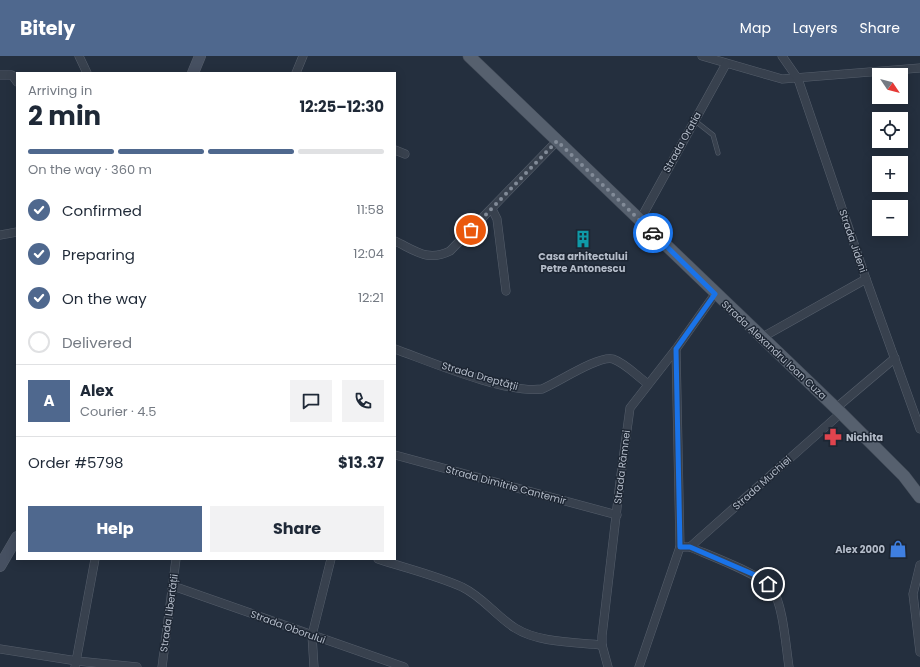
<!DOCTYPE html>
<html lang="en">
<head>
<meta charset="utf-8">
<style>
	body { margin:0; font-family:Poppins,sans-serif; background:#f2f2f3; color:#1f2937; height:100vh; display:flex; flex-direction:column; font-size:15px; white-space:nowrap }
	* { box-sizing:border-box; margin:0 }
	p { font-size:13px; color:#747a83 }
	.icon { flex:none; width:22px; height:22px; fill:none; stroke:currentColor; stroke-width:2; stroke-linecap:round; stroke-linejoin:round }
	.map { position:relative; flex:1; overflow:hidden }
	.panel { position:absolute; left:16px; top:16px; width:380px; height:488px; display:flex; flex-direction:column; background:#fff; border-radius:0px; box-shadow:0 2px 10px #0003 }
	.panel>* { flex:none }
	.needle { width:26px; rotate:125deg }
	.buttons { position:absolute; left:872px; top:12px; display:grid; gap:8px }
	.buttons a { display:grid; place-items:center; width:36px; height:36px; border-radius:0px; background:#fff; box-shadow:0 2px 10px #0003; font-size:20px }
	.pin { position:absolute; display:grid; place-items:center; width:34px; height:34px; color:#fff; margin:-17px; border:2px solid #fff; border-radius:50%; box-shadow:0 1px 4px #0007 }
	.courier { position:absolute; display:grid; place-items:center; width:40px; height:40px; margin:-20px; border:3px solid #1a73e8; border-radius:50%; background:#fff; color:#222; box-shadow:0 1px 5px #0007 }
	.overview em { font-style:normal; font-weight:700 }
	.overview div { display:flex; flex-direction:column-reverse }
	.overview { display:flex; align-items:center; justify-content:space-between; height:68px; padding:0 12px }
	h1 { font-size:26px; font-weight:700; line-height:30px }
	.bar { display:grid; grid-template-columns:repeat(4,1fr); gap:6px 4px; align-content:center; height:48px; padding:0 12px }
	.bar i { height:5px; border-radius:3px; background:#e0e1e3 }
	.bar .current { background:#4f688e }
	.bar p { grid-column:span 4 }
	.line { display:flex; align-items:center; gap:10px; padding:0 12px; border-top:1px solid #e0e1e3 }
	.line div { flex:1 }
	.round { display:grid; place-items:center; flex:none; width:42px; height:42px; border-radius:0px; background:#f2f2f3 }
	ol { padding:0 12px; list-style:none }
	li { display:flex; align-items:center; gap:12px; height:44px }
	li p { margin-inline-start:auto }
	li .icon { padding:4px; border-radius:50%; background:#4f688e; color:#fff; stroke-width:4 }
	li:last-child { color:#747a83 }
	li i { width:22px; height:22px; border:2px solid #e0e1e3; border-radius:50% }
	.primary-button { display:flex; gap:8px; margin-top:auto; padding:8px 12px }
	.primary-button a { flex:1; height:46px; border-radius:0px; background:#4f688e; color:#fff; font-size:16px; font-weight:700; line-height:46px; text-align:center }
	.primary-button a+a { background:#f2f2f3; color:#1f2937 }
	header { display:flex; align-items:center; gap:24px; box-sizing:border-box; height:56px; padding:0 20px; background:#4f688e; color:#fff }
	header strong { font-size:19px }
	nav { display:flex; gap:22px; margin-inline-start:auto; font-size:14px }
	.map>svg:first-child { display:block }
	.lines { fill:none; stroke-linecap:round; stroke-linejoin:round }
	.lane-casing { stroke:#565f6c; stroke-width:5 }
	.street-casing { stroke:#565f6c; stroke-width:9 }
	.secondary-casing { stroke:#565f6c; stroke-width:12 }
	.primary-casing { stroke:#414a57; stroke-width:13 }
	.lane { stroke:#38414e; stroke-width:4 }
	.street { stroke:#38414e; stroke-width:8 }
	.secondary { stroke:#465061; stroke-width:11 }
	.primary { stroke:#56606e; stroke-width:12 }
	.done { stroke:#828b98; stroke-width:4; stroke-dasharray:0 7.2 }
	.route { stroke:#1a73e8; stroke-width:5 }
	.labels { text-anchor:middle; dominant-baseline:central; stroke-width:3; stroke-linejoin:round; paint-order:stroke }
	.street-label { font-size:10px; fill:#b4bcc9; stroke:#1d2633 }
	.poi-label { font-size:10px; font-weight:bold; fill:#b4bcc9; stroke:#1d2633 }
</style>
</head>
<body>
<header>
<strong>Bitely</strong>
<nav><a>Map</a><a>Layers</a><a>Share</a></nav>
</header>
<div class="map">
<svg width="920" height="611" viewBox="0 0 920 611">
	<rect width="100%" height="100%" fill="#242f3e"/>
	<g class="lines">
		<g class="lane-casing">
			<polyline id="lane" points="694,64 713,79 718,97"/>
		</g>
		<g class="street-casing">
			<g id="street">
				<polyline points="79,0 87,17"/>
				<polyline points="702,0 782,23 920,12"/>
				<polyline points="782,0 798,23 866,223 920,373"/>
				<polyline points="296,17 303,0"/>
				<polyline points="0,19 12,19 17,26"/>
				<polyline points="395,94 405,98"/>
				<polyline points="492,153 497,163 506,235"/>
				<polyline points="640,164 726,8"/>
				<polyline points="0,179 17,176"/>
				<path d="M395,185C416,195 428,206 450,195L557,85"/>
				<polyline points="761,282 866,223"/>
				<path d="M395,293C431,306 506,338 542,333C557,327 599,299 613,303C625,307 637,320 648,328"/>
				<polyline points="836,352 895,302"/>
				<polyline points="395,399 617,459"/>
				<polyline points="680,491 690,491 841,357"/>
				<path d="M690,491C708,499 763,519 772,533C783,547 786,592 789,611"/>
				<path d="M378,503C405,512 435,519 462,531C483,541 496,560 515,572C539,587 574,586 602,589"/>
				<polyline points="920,509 913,538 920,596"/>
				<polyline points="173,530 404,611"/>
				<polyline points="0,593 77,605 137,611"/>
				<polyline points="75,611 95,503"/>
				<polyline points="162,611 176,503"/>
				<polyline points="314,611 312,579 331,503"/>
				<polyline points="608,611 602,589 602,580 620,426 630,352 676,293 715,238"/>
				<polyline points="639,611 680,491 676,293"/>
			</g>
		</g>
		<g class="secondary-casing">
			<g id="secondary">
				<polyline points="193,17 200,0"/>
				<polyline points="0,510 17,481"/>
			</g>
		</g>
		<g class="primary-casing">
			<polyline id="primary" points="469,0 841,357 904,420 920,441"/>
		</g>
		<use href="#lane" class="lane"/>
		<use href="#street" class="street"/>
		<use href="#secondary" class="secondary"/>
		<use href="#primary" class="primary"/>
	</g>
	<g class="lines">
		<polyline class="done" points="471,174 557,85 653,177"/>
		<polyline class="route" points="653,177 715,238 676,293 680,491 690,491 755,519 768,528"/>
	</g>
	<defs>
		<g id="building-bare" transform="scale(1.38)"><path d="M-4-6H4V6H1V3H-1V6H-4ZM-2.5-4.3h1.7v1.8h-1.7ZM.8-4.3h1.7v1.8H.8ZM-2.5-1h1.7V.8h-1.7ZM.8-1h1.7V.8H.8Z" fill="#0f9aa8" stroke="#1d2633" stroke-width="2.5" paint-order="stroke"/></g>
		<g id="pharmacy-bare" transform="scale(1.38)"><path d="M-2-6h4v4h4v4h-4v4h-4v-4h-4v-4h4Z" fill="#e0444e" stroke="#1d2633" stroke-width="2.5" paint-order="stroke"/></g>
		<g id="shop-bare" transform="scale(1.38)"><path d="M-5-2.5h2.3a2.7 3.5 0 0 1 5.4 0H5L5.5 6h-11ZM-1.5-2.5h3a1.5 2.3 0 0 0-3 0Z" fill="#3f7fe0" stroke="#1d2633" stroke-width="2.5" paint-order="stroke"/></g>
	</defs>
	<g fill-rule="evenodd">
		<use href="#building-bare" x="583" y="183"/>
		<use href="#pharmacy-bare" x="833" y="381"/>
		<use href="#shop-bare" x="898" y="493"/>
	</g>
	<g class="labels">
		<g class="street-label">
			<text transform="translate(682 86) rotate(-61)">Strada Oratia</text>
			<text transform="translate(853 185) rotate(71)">Strada Jideni</text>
			<text transform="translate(774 294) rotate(43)">Strada Alexandru Ioan Cuza</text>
			<text transform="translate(480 320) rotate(16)">Strada Dreptății</text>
			<text transform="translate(622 411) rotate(-83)">Strada Râmnei</text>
			<text transform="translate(762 427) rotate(-42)">Strada Muchiei</text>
			<text transform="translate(506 429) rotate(15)">Strada Dimitrie Cantemir</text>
			<text transform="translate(169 557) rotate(-82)">Strada Libertății</text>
			<text transform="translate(288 571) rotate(20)">Strada Oborului</text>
		</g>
		<g class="poi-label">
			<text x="583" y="200">Casa arhitectului<tspan x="583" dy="12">Petre Antonescu</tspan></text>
			<text x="846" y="381" text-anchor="start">Nichita</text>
			<text x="885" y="493" text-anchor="end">Alex 2000</text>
		</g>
	</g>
</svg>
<div class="buttons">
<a><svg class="needle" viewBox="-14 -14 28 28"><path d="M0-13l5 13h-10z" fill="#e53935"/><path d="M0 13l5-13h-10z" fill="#747a83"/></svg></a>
<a><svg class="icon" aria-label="locate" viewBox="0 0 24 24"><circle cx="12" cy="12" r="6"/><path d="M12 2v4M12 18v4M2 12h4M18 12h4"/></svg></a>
<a>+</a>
<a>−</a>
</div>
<div class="pin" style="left:471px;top:174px;background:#ea580c"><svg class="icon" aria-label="bag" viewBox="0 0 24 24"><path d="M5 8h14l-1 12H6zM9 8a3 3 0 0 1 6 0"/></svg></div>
<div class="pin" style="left:768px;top:528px;background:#1f2937"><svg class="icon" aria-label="home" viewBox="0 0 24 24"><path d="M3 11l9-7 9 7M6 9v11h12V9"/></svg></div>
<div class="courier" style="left:653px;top:177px"><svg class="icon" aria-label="car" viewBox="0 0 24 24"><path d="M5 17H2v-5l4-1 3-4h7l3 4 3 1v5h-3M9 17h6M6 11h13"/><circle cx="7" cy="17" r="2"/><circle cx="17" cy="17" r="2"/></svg></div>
<section class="panel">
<div class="overview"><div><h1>2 min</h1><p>Arriving in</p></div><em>12:25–12:30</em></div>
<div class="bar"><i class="current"></i><i class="current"></i><i class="current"></i><i></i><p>On the way · 360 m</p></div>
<ol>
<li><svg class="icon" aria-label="check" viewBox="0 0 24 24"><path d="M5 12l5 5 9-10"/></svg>Confirmed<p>11:58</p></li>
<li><svg class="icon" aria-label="check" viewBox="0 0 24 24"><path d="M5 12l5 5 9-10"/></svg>Preparing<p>12:04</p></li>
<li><svg class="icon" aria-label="check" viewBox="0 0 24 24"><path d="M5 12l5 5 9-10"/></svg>On the way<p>12:21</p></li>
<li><i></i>Delivered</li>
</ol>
<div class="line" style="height:72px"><b class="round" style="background:#4f688e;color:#fff">A</b><div><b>Alex</b><p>Courier · 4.5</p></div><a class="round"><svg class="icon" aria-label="chat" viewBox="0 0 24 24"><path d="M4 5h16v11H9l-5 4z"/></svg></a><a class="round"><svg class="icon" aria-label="phone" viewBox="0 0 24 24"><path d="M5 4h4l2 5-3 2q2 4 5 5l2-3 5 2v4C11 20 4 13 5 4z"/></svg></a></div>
<div class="line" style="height:52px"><div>Order #5798</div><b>$13.37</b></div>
<div class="primary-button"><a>Help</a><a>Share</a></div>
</section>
</div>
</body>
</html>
